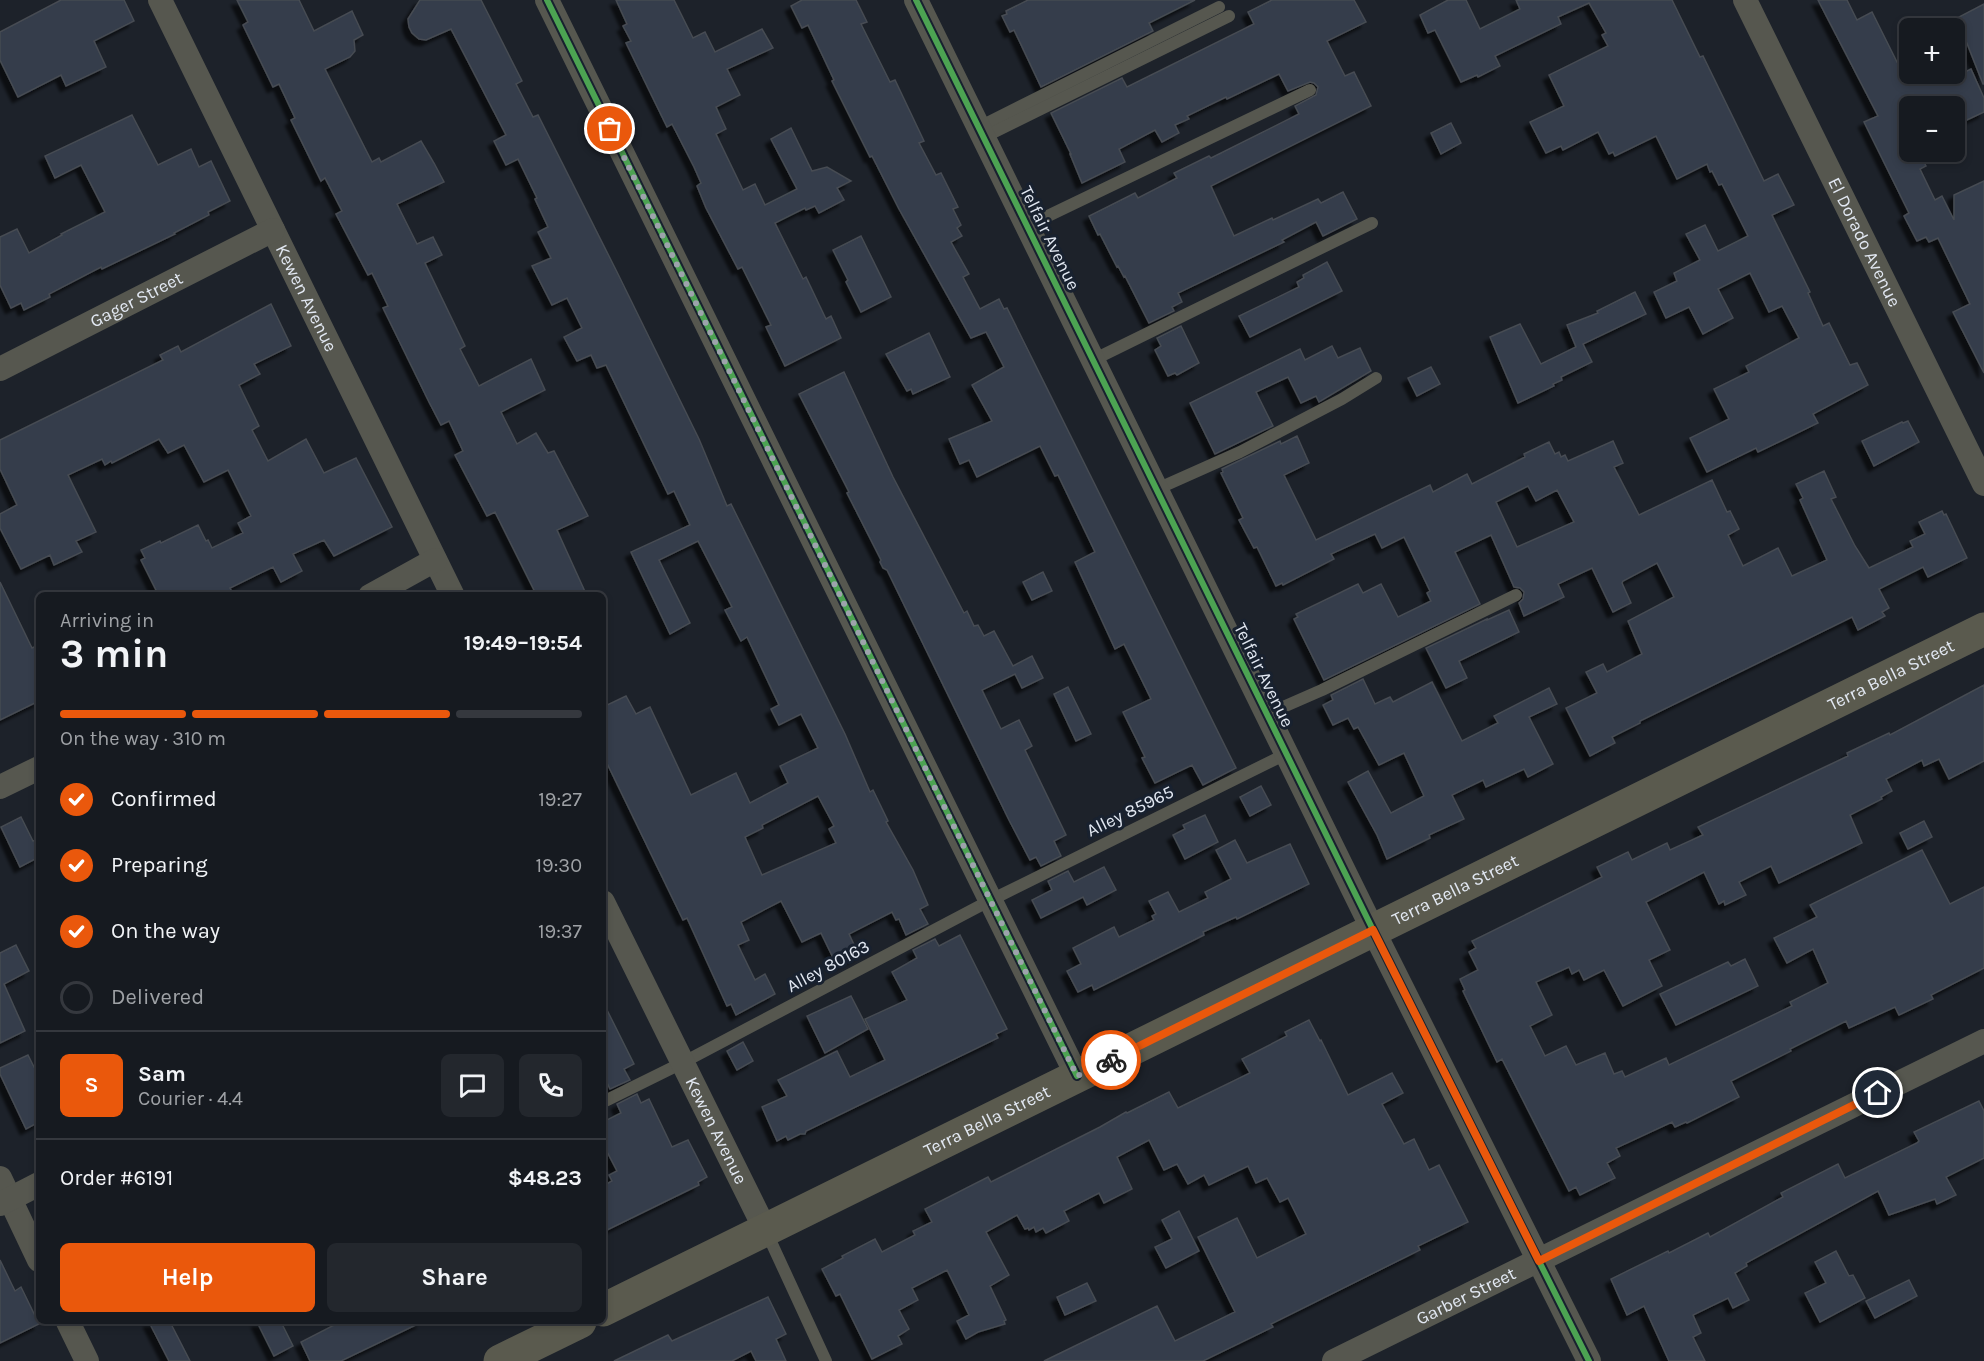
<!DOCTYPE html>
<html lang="en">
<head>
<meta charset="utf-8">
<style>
	body { margin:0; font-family:Karla,sans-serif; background:#23272d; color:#f1f3f6; height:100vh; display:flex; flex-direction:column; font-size:22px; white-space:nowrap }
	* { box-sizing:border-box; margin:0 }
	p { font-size:20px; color:#9ea1a5 }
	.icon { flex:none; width:33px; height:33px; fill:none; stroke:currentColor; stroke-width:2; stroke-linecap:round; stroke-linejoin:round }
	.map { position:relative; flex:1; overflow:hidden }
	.sheet { position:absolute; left:36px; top:592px; width:570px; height:732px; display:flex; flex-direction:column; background:#161a20; border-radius:9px; box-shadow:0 3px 9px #0003,0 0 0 2px #35383e }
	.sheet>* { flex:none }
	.buttons { position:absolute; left:1899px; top:18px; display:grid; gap:12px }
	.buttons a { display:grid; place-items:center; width:66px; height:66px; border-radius:9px; background:#161a20; box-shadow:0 3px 9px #0003,0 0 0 2px #35383e; font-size:30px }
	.pin { position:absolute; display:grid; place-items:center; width:51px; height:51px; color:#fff; margin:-26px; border:3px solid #fff; border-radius:50%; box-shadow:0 2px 6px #0007 }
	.courier { position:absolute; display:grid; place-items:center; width:60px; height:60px; margin:-30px; border:4px solid #ea580c; border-radius:50%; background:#fff; color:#222; box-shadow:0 2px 8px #0007 }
	.headline em { font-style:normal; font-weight:700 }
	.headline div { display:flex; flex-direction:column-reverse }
	.headline { display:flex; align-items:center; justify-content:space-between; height:102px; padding:0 24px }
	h1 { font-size:39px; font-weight:700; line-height:45px }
	.bar { display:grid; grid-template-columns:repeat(4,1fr); gap:9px 6px; align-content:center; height:72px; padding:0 24px }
	.bar i { height:8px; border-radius:4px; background:#35383e }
	.bar .current { background:#ea580c }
	.bar p { grid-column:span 4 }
	.line { display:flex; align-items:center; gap:15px; padding:0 24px; border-top:2px solid #35383e }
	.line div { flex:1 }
	.round { display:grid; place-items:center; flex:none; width:63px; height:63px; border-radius:9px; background:#23272d }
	ol { padding:0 24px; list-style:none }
	li { display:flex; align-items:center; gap:18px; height:66px }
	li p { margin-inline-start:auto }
	li .icon { padding:6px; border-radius:50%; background:#ea580c; color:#fff; stroke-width:4 }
	li:last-child { color:#9ea1a5 }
	li i { width:33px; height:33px; border:3px solid #35383e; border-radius:50% }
	.action { display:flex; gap:12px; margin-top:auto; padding:12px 24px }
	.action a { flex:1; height:69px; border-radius:9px; background:#ea580c; color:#fff; font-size:24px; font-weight:700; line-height:69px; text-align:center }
	.action a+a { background:#23272d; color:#f1f3f6 }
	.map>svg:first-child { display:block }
	.building { fill:#343d4c; stroke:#464b52; stroke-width:1.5; fill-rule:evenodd; filter:url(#shadow) }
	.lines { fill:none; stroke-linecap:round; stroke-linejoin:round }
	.service { stroke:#56574f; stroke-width:12 }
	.minor { stroke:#56574f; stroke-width:24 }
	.secondary { stroke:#5a5a4e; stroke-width:33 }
	.cycleway-casing { stroke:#18212f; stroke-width:10 }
	.cycleway { stroke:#4ca352; stroke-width:6 }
	.done { stroke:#9da3ac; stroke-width:6; stroke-dasharray:0 10.8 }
	.route { stroke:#ea580c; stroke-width:8 }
	.labels { text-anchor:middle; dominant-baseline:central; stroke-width:6; stroke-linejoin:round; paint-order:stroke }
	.street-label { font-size:18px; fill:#e2e8f2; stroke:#18212f }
</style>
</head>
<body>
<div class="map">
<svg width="1984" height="1361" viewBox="0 0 1984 1361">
	<defs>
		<filter id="shadow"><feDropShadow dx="-5.5" dy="5.5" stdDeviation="1.5" flood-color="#0009"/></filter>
	</defs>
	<rect width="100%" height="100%" fill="#1d222a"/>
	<g class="building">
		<polygon points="61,0 124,0 134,21 94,41 106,67 66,86 61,75 18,97 0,60 0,32"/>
		<polygon points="237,0 299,0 314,31 352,11 363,35 354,40 355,51 350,57 325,69 372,162 379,158 381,162 421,141 434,163 444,182 397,204 417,244 433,237 442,255 425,263 465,346 460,349 479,386 531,359 545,390 501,412 517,444 536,433 548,453 554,451 588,516 557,530 587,596 537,596 495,512 487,516 455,455 463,451 449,421 441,425 429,402 383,308 388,306 372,273 368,275 336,214 342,211 325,178 321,181 291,120 295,118 279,84 273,87 243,25 248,22"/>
		<path d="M420,0H481L522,81L516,84L533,117L538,115L617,272L699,439L727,506L731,504L845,734L870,792L873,790L888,821L886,822L913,870L928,905L920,909L928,924L906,935L899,919L896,920L892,912L849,934L859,955L837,966L821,933L802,942L781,901L741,922L749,940L738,945L755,980L765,974L775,994L736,1015L731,1004L727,1006L687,918L683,920L603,755V707L626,696L636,714L650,707L691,795L736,773L750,803L788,783L780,766L818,748L801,714L779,725L771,709L779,705L747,637L741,641L725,610L732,607L698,541L659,560L690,623L670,634L631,552L690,525L674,491L668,494L606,365L597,368L591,355L577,361L564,337L582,328L567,298L552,305L532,266L551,258L538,232L548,227L535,199L537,198L518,159L506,165L494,141L506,135L451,29L426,40L419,39L412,33L409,27L408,19ZM818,796L834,826L829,829L836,843L762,875L745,837L763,828L762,825Z"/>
		<polygon points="616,0 674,0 693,38 705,32 715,52 762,29 773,48 727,69 740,95 716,107 726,129 716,134 743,190 755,184 765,205 797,189 771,139 791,128 812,171 827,167 851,181 837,188 844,200 819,213 815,206 806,210 805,208 775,223 803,279 806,277 826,319 831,316 841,338 785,366 766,327 771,325 742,267 738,269 706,208 697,186 701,183 694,167 672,124 667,127 626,43 631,41 623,26 627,24"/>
		<polygon points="802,0 856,0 867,22 861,24 890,82 895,80 924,141 919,143 936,175 941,173 958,207 953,209 961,225 957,228 962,236 951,242 969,274 963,277 980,309 999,299 1004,309 1007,308 1236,768 1203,785 1192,765 1155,783 1142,758 1145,757 1123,712 1151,699 1124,644 1115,649 1075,562 1095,552 1058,475 1055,476 1040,446 977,477 969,460 960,464 949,439 992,421 972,385 1004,367 986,332 971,338 899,209 872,156 870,157 832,81 834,80 808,25 802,28 791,6"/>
		<polygon points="1028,0 1195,0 1149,23 1153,31 1041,87 1014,30 1010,32 1002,16 1007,14 1006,11"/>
		<polygon points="1272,0 1354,0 1366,22 1327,41 1345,76 1354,72 1371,106 1211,186 1234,236 1272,218 1273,220 1318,199 1321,203 1343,192 1357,219 1323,236 1316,222 1282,240 1284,242 1178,293 1182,302 1172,307 1174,311 1149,323 1125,276 1124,277 1118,266 1117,267 1100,234 1098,235 1089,216 1135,193 1138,198 1177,178 1174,173 1209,156 1211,158 1299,114 1295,106 1316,95 1318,87 1314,83 1310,82 1288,91 1279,74 1227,99 1226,97 1187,116 1189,119 1175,125 1179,133 1162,142 1155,130 1119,149 1125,162 1082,183 1070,154 1071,154 1051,113 1122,78 1127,87 1254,24 1248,12"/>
		<polygon points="1448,0 1466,0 1480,29 1520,9 1516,0 1672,0 1700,57 1703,56 1764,181 1778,174 1794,205 1772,215 1810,292 1808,293 1823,326 1829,323 1850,365 1857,363 1868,385 1813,414 1818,423 1758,452 1756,448 1707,472 1690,438 1729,419 1714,389 1749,372 1746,366 1799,338 1782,306 1769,312 1750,273 1718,289 1733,318 1703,334 1689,307 1666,318 1654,292 1677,281 1674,273 1700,260 1686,234 1705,225 1718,251 1748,236 1722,184 1719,185 1712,171 1710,172 1707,164 1677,179 1656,136 1615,156 1613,152 1609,154 1598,132 1563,150 1561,146 1546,153 1530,122 1564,106 1549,75 1608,46 1602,35 1606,33 1589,3 1558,17 1561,24 1495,56 1500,66 1478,77 1477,75 1461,82 1435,30 1428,33 1420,15"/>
		<polygon points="1818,0 1847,0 1857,20 1872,12 1897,62 1900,61 1901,64 1910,60 1910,74 1938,74 1943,83 1971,69 1984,98 1984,112 1954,126 1954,106 1910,106 1910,152 1918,152 1926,166 1920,169 1935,200 1942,196 1954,220 1954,195 1984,181 1984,373 1953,312 1970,304 1938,238 1929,242 1926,237 1917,241 1904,216 1909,213 1864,122 1878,116"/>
		<polygon points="1984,4 1984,84 1983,84 1957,18"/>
		<polygon points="132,115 158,165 191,149 199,167 211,161 230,201 208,212 209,215 174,233 175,234 102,269 101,267 49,294 50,297 24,310 21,303 11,308 0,285 0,237 17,229 29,253 62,235 61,234 105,212 81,165 55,178 45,156"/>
		<polygon points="1451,123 1461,143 1441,154 1431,133"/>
		<polygon points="861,236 891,297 861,312 846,282 848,280 833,250"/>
		<polygon points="1327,262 1342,291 1250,337 1239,316 1299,287 1297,282 1304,278 1303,275"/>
		<polygon points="1635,292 1646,314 1583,344 1592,362 1561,377 1562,380 1553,384 1554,386 1518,403 1490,337 1520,324 1541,364 1576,347 1567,325 1598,313 1597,311"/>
		<polygon points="271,304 291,346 254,364 260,374 239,385 259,426 252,430 268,461 306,439 324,473 356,458 392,527 334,556 324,540 293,554 302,571 281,582 273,567 230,588 234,596 159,596 141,560 145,558 141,550 160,541 161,543 198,525 206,541 208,540 212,548 243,533 238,523 251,516 228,470 204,482 184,445 168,453 159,439 112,463 111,461 105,465 102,459 68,475 96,532 76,541 82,552 54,565 50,555 21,569 0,528 0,514 17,505 0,469 0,440 163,360 160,355 178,346 181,352"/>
		<polygon points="1181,326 1199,363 1177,375 1175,373 1168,376 1155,350 1161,346 1157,338"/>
		<polygon points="929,333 950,377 913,394 911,389 907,391 886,354"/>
		<polygon points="1332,346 1338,358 1360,348 1371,371 1319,402 1316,396 1301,403 1288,377 1256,392 1273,426 1215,454 1190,403 1300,349 1305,360"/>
		<polygon points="1431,367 1440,384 1417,396 1408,378"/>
		<polygon points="844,372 893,477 964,613 967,611 974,626 978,625 984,636 994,631 1013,666 1032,656 1043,678 1022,688 1015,674 982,690 1001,729 1019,720 1032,746 1025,750 1066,835 1054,841 1061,856 1041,866 1036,857 1030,860 1009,820 887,570 883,568 880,562 881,560 847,493 849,492 799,394"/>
		<polygon points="1908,421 1919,442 1874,466 1862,441 1902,422 1903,423"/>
		<path d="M1297,436L1309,463L1284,475L1316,540L1430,485L1433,492L1467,474L1472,484L1525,457L1524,454L1549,442L1555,454L1559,452L1561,457L1565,455L1568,461L1613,441L1623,463L1614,467L1639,515L1712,480L1727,512L1730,511L1739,529L1728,535L1743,566L1778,548L1792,576L1827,560L1800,500L1803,498L1796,484L1824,471L1836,497L1831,499L1855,546L1869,568L1913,547L1910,541L1925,534L1919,522L1942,511L1944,515L1946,514L1967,558L1928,577L1923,567L1879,589L1889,608L1882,612L1885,616L1858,630L1852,617L1640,721V723L1612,737L1615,743L1590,756L1566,708L1597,693L1586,672L1603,664L1607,672L1642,654L1628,621L1674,597L1657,563L1623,581L1622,583L1631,603L1613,612L1592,568L1558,584L1564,597L1524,616L1519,603L1523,599L1524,592L1520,588L1514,587L1491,535L1455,552L1480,604L1324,680L1294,619L1298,617L1296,614L1358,584L1363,593L1381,584L1398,617L1431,601L1427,593L1430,591L1404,537L1382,548L1375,534L1331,554L1334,559L1283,585L1282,583L1276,586L1257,547L1254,548L1239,520L1243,518L1221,473L1223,472L1222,469L1280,441L1281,444ZM1528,486L1536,501L1557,490L1574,522L1517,547L1496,502Z"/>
		<polygon points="1043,572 1052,591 1032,600 1023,582"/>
		<polygon points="0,582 32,648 39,645 39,701 0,720"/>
		<polygon points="1509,610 1519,632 1459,661 1467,678 1446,688 1426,648 1487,619 1487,620"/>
		<polygon points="1363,679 1375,704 1390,697 1393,702 1432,682 1462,741 1498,723 1494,716 1549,688 1557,704 1529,717 1553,764 1528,777 1524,769 1486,787 1483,780 1452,795 1464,819 1429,835 1430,838 1387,859 1377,835 1348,782 1368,771 1391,813 1424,796 1404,753 1379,765 1358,727 1354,729 1348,718 1333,725 1323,705 1333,700 1331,695"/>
		<polygon points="1984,685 1984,761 1949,779 1939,759 1924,766 1922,760 1886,779 1892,791 1881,797 1882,799 1850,815 1862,843 1779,883 1771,866 1739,882 1746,895 1725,905 1724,901 1719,904 1704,872 1646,902 1670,950 1649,960 1662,986 1623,1006 1604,970 1584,980 1579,970 1572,974 1569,967 1536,982 1552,1015 1530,1026 1545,1056 1566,1046 1576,1065 1605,1053 1614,1074 1622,1071 1625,1077 1666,1058 1669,1065 1792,1006 1790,1002 1828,983 1813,949 1787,963 1774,938 1817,917 1810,905 1922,850 1950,904 1984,887 1984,968 1931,995 1933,999 1899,1015 1895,1007 1849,1028 1846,1021 1790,1049 1791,1051 1731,1081 1739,1097 1687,1123 1686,1122 1675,1127 1672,1122 1616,1148 1620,1156 1607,1163 1615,1178 1580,1195 1576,1187 1569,1191 1502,1059 1497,1062 1463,991 1465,990 1460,979 1478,970 1469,952 1476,948 1472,941 1602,877 1597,867 1628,852 1632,860 1667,843 1670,850 1703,835 1698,827 1848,756 1847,753 1889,733 1890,735"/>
		<polygon points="1068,687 1091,734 1076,741 1054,694"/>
		<polygon points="1261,786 1271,805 1250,816 1240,797"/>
		<polygon points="1205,815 1218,842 1185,859 1173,835 1185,829 1183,825"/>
		<polygon points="21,817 33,841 39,839 39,857 20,867 1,827"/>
		<polygon points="1924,821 1932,837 1908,849 1900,833"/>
		<polygon points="1235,840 1247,863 1290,844 1309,884 1237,919 1236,917 1203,932 1204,935 1094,990 1092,985 1078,992 1067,971 1081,964 1073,948 1114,927 1119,937 1154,920 1152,916 1156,914 1149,901 1168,892 1179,912 1208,898 1205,892 1231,879 1216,850"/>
		<polygon points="1104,867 1116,890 1087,905 1083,897 1041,918 1032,900 1052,890 1048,881 1068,871 1074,882"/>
		<polygon points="960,935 1007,1029 996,1034 998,1038 806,1131 805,1134 800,1134 788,1140 786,1136 777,1141 762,1107 787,1096 778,1080 837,1051 850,1077 885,1060 865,1019 907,1000 892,972 917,958 913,950 935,939 939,946"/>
		<polygon points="16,945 29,971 4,984 25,1031 0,1043 0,953"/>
		<polygon points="1745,959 1758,986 1676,1025 1660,994 1728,962 1731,966"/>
		<polygon points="851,996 868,1029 825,1053 807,1016"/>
		<polygon points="603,1002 634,1064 624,1069 630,1080 610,1089 603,1074"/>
		<polygon points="1309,1020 1320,1041 1321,1040 1348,1095 1392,1073 1403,1093 1382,1104 1404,1144 1414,1139 1429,1170 1439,1165 1468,1222 1418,1246 1420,1250 1271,1324 1273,1327 1203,1361 1044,1361 1157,1306 1175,1341 1235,1312 1198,1237 1237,1218 1257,1258 1306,1234 1288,1198 1280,1202 1267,1178 1256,1183 1248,1166 1209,1185 1204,1175 1188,1184 1177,1164 1164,1170 1149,1140 1117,1157 1132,1189 1104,1203 1099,1193 1064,1211 1069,1221 1046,1233 1043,1228 1036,1232 1034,1227 1029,1230 1028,1228 1025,1229 1017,1215 986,1232 1009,1275 990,1286 1006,1320 1004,1321 1005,1324 978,1332 966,1339 957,1321 969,1315 947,1270 912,1288 918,1300 899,1310 909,1329 898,1336 902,1344 872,1359 840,1294 836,1296 822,1269 843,1258 842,1256 875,1239 882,1252 915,1235 913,1231 932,1222 925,1209 988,1177 991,1182 1100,1127 1126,1112 1127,1113 1169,1092 1178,1108 1250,1073 1242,1059 1287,1036 1285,1032"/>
		<polygon points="743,1042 753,1061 737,1070 727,1051"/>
		<polygon points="28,1055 39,1077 39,1122 26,1129 0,1074 0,1068"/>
		<polygon points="637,1094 641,1103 649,1099 672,1147 688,1140 707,1177 698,1182 699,1185 603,1232 603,1186 612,1181 609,1175 617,1171 603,1144 603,1122 621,1113 617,1104"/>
		<polygon points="1979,1101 1984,1111 1984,1158 1946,1177 1956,1195 1937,1204 1935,1199 1889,1215 1878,1191 1746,1263 1747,1266 1735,1273 1749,1300 1733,1308 1728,1298 1693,1315 1701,1333 1693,1337 1705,1361 1669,1361 1644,1306 1627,1315 1611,1279 1668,1251 1669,1253 1708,1233 1710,1237 1783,1197 1781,1193 1838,1164 1845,1178 1917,1143 1919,1141 1914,1132"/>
		<polygon points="1179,1211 1199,1251 1166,1268 1155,1247 1172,1239 1162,1220"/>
		<polygon points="1836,1251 1849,1276 1853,1275 1865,1298 1820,1322 1805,1293 1826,1283 1815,1262"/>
		<polygon points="0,1260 15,1291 21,1287 39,1324 0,1343"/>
		<polygon points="1909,1280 1917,1296 1875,1318 1866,1301"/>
		<polygon points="1087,1283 1096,1301 1065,1315 1057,1297"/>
		<polygon points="768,1297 786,1334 776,1339 786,1361 756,1361 751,1351 732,1361 614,1361 668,1335 672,1341"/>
		<polygon points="149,1322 170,1322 190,1361 169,1361"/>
		<polygon points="257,1322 281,1322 293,1346 274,1356"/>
		<polygon points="340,1322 422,1322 341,1361 310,1361 301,1342"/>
	</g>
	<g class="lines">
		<g class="service">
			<polyline points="979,127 1219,7"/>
			<polyline points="984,137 1229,16"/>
			<polyline points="1027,226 1310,90"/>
			<polyline points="1093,360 1372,223"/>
			<polyline points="1157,489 1240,452 1342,399 1376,378"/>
			<polyline points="1267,714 1322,690 1516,595"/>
			<polyline points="603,1102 682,1063 991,900 1286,754"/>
			<polyline points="766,1231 826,1361"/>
		</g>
		<g class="minor">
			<path id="s1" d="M160,0L453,596"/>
			<polyline points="547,0 1077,1076"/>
			<polyline points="916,0 1373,930 1589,1361"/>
			<path id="s2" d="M1745,0L1984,484"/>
			<path id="s3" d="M0,369L273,230"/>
			<polyline points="370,596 435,560"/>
			<polyline points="0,787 39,768"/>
			<path id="s4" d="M603,902L765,1229"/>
			<polyline points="0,1178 39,1260"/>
			<polyline points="0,1204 39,1184"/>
			<polyline points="68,1322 87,1361"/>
			<path id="s5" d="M1334,1361L1984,1041"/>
		</g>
		<g class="secondary">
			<path id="s6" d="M603,1310L1984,629"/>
			<polyline points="500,1361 580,1322"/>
		</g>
		<g class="cycleway-casing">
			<g id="cycleway">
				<polyline points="547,0 1077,1076"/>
				<polyline points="916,0 1373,930 1589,1361"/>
			</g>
		</g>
		<use href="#cycleway" class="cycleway"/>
	</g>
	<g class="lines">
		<polyline class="done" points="610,129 1077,1076 1111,1060"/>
		<polyline class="route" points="1111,1060 1373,930 1539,1261 1878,1093"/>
	</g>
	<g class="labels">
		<g class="street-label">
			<text transform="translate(1050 238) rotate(64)">Telfair Avenue</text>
			<text stroke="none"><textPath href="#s2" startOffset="270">El Dorado Avenue</textPath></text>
			<text stroke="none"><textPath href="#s1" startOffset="332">Kewen Avenue</textPath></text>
			<text stroke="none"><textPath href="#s3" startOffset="153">Gager Street</textPath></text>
			<text transform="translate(1264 675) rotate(64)">Telfair Avenue</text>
			<text stroke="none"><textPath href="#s6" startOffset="1436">Terra Bella Street</textPath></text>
			<text transform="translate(1130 811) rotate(-26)">Alley 85965</text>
			<text stroke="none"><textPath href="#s6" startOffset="950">Terra Bella Street</textPath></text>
			<text transform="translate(828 966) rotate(-28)">Alley 80163</text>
			<text stroke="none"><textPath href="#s6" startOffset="428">Terra Bella Street</textPath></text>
			<text stroke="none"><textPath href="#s4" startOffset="255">Kewen Avenue</textPath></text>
			<text stroke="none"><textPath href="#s5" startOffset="147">Garber Street</textPath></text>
		</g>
	</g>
</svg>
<div class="buttons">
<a>+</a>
<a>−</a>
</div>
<div class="pin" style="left:610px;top:129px;background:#ea580c"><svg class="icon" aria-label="bag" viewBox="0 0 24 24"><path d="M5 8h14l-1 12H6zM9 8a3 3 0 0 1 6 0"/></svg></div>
<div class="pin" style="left:1878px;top:1093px;background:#1f2937"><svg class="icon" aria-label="home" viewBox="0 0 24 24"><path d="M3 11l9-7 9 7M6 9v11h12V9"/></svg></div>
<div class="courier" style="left:1111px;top:1060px"><svg class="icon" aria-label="bike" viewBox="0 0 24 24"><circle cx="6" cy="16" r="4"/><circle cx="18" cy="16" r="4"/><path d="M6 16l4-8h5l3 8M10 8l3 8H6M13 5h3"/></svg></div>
<section class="sheet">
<div class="headline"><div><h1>3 min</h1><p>Arriving in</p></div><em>19:49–19:54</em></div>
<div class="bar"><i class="current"></i><i class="current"></i><i class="current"></i><i></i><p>On the way · 310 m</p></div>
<ol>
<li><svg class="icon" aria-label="check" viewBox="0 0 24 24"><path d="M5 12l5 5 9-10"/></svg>Confirmed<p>19:27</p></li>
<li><svg class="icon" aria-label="check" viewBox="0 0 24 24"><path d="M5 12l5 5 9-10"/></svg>Preparing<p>19:30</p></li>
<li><svg class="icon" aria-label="check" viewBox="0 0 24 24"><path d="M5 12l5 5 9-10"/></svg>On the way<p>19:37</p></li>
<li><i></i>Delivered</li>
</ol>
<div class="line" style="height:108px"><b class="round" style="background:#ea580c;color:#fff">S</b><div><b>Sam</b><p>Courier · 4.4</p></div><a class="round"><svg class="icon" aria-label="chat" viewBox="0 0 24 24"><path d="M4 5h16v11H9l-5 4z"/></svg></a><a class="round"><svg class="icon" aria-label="phone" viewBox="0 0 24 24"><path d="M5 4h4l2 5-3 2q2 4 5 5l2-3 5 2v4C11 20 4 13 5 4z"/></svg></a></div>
<div class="line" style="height:78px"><div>Order #6191</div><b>$48.23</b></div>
<div class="action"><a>Help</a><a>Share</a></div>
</section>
</div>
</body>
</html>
